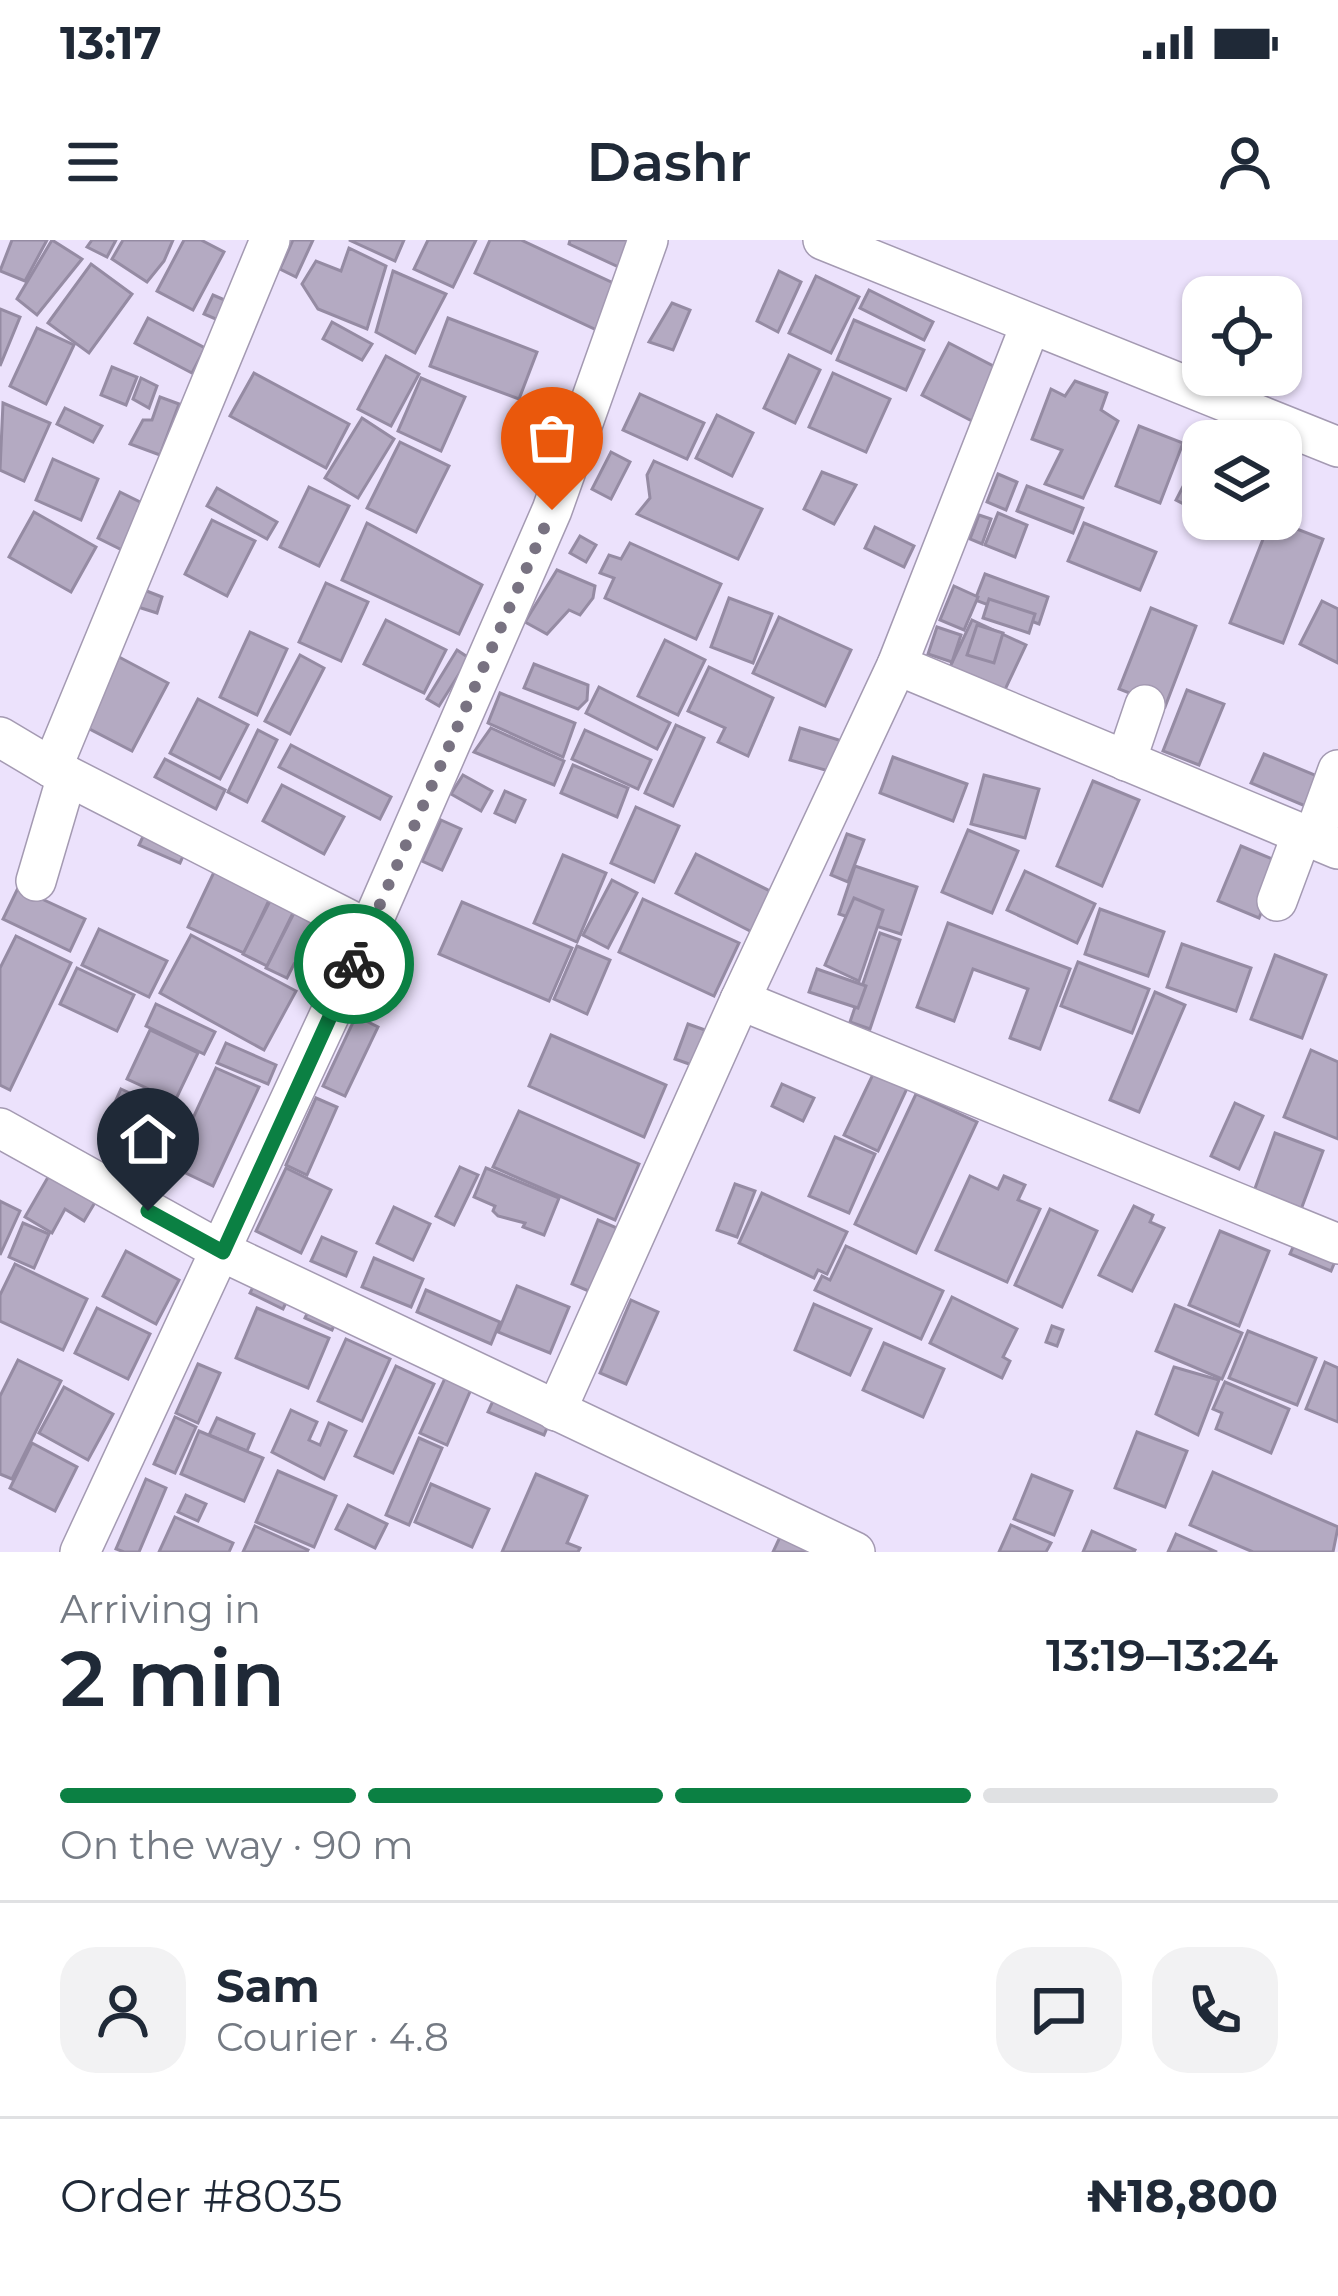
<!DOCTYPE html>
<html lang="en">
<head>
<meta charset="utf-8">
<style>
	body { margin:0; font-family:Montserrat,sans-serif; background:#f2f2f3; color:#1f2937; height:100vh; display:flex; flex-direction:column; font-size:45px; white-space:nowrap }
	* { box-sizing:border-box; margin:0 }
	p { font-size:39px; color:#747a83 }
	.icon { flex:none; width:66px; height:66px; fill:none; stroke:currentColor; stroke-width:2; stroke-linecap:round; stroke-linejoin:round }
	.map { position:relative; height:1312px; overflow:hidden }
	.side { display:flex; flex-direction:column; background:#fff; flex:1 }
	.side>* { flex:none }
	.controls { position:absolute; left:1182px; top:36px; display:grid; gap:24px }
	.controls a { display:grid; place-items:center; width:120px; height:120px; border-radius:24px; background:#fff; box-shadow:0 3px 9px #0004; font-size:60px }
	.pin { position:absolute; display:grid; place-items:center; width:102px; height:102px; color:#fff; margin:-123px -51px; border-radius:50% 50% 50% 0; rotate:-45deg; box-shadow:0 0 12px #0007 }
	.pin .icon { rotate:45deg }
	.courier { position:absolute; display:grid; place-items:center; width:120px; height:120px; margin:-60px; border:9px solid #0b8043; border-radius:50%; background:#fff; color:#222; box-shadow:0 3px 15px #0007 }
	.overview em { font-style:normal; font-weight:600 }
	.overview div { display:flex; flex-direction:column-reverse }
	.overview { display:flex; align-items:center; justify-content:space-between; height:204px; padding:0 60px }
	h1 { font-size:78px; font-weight:600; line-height:90px }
	.bar { display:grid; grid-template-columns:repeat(4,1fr); gap:18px 12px; align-content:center; height:144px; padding:0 60px }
	.bar i { height:15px; border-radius:9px; background:#e0e1e3 }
	.bar .on { background:#0b8043 }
	.bar p { grid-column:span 4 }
	.line { display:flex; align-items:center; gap:30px; padding:0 60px; border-top:3px solid #e0e1e3 }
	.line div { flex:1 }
	.round { display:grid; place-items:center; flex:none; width:126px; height:126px; border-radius:36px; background:#f2f2f3 }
	.status { display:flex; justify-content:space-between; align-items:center; height:84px; padding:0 60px; background:#fff; direction:ltr }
	.status svg { height:33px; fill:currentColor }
	header { display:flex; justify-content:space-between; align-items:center; height:156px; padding:0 60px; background:#fff; font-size:54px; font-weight:600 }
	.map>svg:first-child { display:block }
	.building { fill:#b4aac2; stroke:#958ba3; stroke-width:3 }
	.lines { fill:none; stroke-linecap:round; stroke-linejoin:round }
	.minor-casing { stroke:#a49ab2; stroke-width:42 }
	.minor { stroke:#fff; stroke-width:39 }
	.done { stroke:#787281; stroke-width:12; stroke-dasharray:0 21.6 }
	.route { stroke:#0b8043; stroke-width:15 }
</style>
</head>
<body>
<div class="status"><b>13:17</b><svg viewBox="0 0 49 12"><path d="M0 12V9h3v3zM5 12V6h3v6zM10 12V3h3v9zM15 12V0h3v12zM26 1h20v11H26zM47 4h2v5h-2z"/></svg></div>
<header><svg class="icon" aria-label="menu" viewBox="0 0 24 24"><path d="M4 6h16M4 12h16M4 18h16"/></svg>Dashr<svg class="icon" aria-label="person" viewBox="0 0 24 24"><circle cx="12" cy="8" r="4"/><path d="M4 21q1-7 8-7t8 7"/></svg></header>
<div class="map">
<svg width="1338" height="1312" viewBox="0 0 1338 1312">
	<rect width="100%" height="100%" fill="#ece2fc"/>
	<g class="building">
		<polygon points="12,0 47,0 25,41 0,31"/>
		<polygon points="52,0 82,19 37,75 17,59"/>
		<polygon points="92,0 116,0 107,17 87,7"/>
		<polygon points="123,0 173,0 164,21 147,42 112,19"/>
		<polygon points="184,0 201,0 224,12 193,70 157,51"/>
		<polygon points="293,0 313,0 296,37 280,29"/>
		<polygon points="349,0 404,0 395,21"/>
		<polygon points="428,0 476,0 453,47 414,29"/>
		<polygon points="490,0 521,0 624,48 603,93 475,33"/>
		<polygon points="570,0 637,0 623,29 569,4"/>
		<polygon points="349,8 386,26 367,89 318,69 302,44 316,21 341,31"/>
		<polygon points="91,24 132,54 89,113 48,83"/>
		<polygon points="393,31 446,54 415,113 376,92"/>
		<polygon points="779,31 801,42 778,92 757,81"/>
		<polygon points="816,36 859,57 831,113 789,93"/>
		<polygon points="869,50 933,82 924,100 860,68"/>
		<polygon points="213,55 234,64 225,83 204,74"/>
		<polygon points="672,63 690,70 673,110 649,102"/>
		<polygon points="0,69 20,77 0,126"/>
		<polygon points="148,78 205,108 192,133 135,103"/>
		<polygon points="448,78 537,112 519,159 430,126"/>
		<polygon points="854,80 924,110 906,150 837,120"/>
		<polygon points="332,82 372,104 362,120 323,99"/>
		<polygon points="37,88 74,105 46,164 10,146"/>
		<polygon points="949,103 999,129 972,181 922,155"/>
		<polygon points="789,115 820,130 795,183 764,168"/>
		<polygon points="386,116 419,134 391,186 358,169"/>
		<polygon points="112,127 137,137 126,165 101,155"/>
		<polygon points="254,133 349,184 326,228 230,176"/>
		<polygon points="833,133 890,159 866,212 809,187"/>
		<polygon points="141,138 157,146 149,168 133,159"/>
		<polygon points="421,138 465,157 441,211 398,191"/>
		<polygon points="1075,141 1107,153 1101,170 1118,181 1083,258 1045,244 1062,210 1032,199 1051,149 1065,156"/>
		<polygon points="640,154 704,183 687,219 623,190"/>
		<polygon points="160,157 179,164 160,215 130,204 143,180 152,180"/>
		<polygon points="3,163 50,183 24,241 0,230"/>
		<polygon points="65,168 102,186 93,202 57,184"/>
		<polygon points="717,175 753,193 732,236 696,218"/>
		<polygon points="362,178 394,199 358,258 325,238"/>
		<polygon points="1139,186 1183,203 1160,263 1116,246"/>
		<polygon points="400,202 449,226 416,292 367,268"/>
		<polygon points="611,212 630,222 611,259 592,249"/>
		<polygon points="53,219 98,239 81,280 36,260"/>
		<polygon points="654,221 762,269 738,319 637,274 650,258 647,235"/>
		<polygon points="1194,225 1203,230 1203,274 1176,260"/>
		<polygon points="822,232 856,245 834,284 804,269"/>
		<polygon points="998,234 1017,242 1006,270 987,262"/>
		<polygon points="1027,246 1083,268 1073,293 1017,271"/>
		<polygon points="309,247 349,266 319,326 280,307"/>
		<polygon points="217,248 277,282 267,299 207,266"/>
		<polygon points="120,252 144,264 122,310 98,298"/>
		<polygon points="34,272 96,307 71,352 9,317"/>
		<polygon points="998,273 1027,285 1015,317 985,305"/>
		<polygon points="979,275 991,279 982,304 970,299"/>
		<polygon points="1271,279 1323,299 1283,403 1230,383"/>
		<polygon points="212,280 255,301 227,356 185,334"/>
		<polygon points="367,283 482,345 459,394 342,340"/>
		<polygon points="1084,283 1156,312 1140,350 1068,321"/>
		<polygon points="875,287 914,306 904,327 865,308"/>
		<polygon points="580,296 596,305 586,322 570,313"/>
		<polygon points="630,303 721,344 696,399 605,358 614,338 600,333 609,315 621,319"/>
		<polygon points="557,330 595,346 593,358 580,375 569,370 547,394 525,382"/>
		<polygon points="985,334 1048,357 1039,384 975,360"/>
		<polygon points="326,343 368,362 341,421 299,402"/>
		<polygon points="954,346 978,357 964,390 940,380"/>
		<polygon points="144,350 162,357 157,373 138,367"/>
		<polygon points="729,358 772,374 753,423 711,407"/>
		<polygon points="989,359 1035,374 1029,393 983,378"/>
		<polygon points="1322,361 1338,369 1338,423 1300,404"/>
		<polygon points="1151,368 1196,386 1165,467 1119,449"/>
		<polygon points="779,377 851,410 825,466 753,433"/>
		<polygon points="386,380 446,410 424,453 364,424"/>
		<polygon points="972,380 1026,405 1002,456 948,431"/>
		<polygon points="977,385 1003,393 994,423 967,415"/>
		<polygon points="937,387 961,395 952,422 928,414"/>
		<polygon points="250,392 287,409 257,475 220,457"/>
		<polygon points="665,400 705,420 678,475 638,456"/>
		<polygon points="457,410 469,418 439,466 427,459"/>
		<polygon points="300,415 324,428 290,494 265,481"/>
		<polygon points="119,417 168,443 132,511 82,485"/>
		<polygon points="534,424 588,445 587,460 578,469 524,448"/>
		<polygon points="709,427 773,458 748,516 718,502 725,488 688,471"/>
		<polygon points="599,447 670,483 657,509 586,473"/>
		<polygon points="1187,450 1224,464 1199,525 1163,511"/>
		<polygon points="500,453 575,483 563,517 488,483"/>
		<polygon points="198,459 248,485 220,539 170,513"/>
		<polygon points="676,485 704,498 673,566 645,553"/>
		<polygon points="491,488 564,521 554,545 474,512"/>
		<polygon points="800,488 842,501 832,532 790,520"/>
		<polygon points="258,490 277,500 247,562 228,552"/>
		<polygon points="585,490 651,520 638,549 572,519"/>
		<polygon points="291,505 391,557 380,579 279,527"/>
		<polygon points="1264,514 1322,538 1310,568 1251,543"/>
		<polygon points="893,517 967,544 953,581 880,553"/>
		<polygon points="165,519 225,550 216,569 155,537"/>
		<polygon points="573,525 628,548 617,577 561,553"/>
		<polygon points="463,535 492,551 481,571 451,554"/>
		<polygon points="984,535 1039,549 1025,598 971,584"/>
		<polygon points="1093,541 1139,560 1102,646 1057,626"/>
		<polygon points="282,545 344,577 324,614 263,581"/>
		<polygon points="505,551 525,560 515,582 495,573"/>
		<polygon points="636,567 679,586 654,642 611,623"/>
		<polygon points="153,575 193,593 180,623 139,605"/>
		<polygon points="441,580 461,589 442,630 422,621"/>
		<polygon points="968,590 1018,611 992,673 942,652"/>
		<polygon points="847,594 864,600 848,642 831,635"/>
		<polygon points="1241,606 1282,623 1259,678 1218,661"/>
		<polygon points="696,614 774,653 754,693 676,653"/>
		<polygon points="563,615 606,633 577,702 534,683"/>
		<polygon points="855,626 917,647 901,694 839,674"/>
		<polygon points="215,630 271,656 244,713 188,687"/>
		<polygon points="1025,631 1095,664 1077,703 1007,670"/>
		<polygon points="612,640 637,653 608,708 583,695"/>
		<polygon points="18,648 85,679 70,711 3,679"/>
		<polygon points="854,658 883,670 859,741 825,725"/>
		<polygon points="271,659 294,671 267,726 243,714"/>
		<polygon points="643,659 739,703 714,756 619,712"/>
		<polygon points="462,662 572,708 549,761 439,714"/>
		<polygon points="1100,669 1164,692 1148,736 1085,714"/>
		<polygon points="294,673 328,690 318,710 325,713 314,734 294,724 287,738 266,728"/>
		<polygon points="948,683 1070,729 1040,809 1010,798 1028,749 973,729 954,781 917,767"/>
		<polygon points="99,689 167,721 149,757 82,725"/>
		<polygon points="880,693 900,700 870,789 850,782"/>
		<polygon points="191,695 296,751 264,810 160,753"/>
		<polygon points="16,696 71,723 10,850 0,845 0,728"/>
		<polygon points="1182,704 1251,728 1236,771 1167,747"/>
		<polygon points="577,706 610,720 587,774 554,759"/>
		<polygon points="383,707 406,717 379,776 356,766"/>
		<polygon points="1275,715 1326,735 1302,798 1251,779"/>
		<polygon points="1078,722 1149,749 1132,793 1061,766"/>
		<polygon points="77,728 134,755 117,791 60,764"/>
		<polygon points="817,729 866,746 858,768 809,752"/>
		<polygon points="1155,752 1185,765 1139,872 1110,860"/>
		<polygon points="156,764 215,792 204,814 146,786"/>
		<polygon points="356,776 378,787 345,856 323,846"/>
		<polygon points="688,784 705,790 692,825 675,819"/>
		<polygon points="150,790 198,813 175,861 127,839"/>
		<polygon points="551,795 666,845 644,897 529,846"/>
		<polygon points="226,803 276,825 268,844 217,823"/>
		<polygon points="1311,810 1338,822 1338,899 1284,877"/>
		<polygon points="877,826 910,842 878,911 844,895"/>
		<polygon points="216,828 259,847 213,946 171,926"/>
		<polygon points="782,844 814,858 803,881 772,866"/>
		<polygon points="121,849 171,872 155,908 105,884"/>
		<polygon points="916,854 977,882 916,1013 855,984"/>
		<polygon points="316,858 337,867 307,935 286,925"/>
		<polygon points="1235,863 1263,876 1239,929 1211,916"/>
		<polygon points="519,871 639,924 615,980 493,927"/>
		<polygon points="1275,893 1323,911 1300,972 1253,954"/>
		<polygon points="835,897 875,914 849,973 809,956"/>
		<polygon points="460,927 478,935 454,985 436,976"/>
		<polygon points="286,928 331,950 301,1013 256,991"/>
		<polygon points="486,928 559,958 544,995 523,987 525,983 498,976 493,971 495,966 474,957"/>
		<polygon points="51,932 97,959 84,981 65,969 52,993 25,977"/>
		<polygon points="970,936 998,949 1004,936 1025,945 1018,960 1040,969 1007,1042 936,1010"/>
		<polygon points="735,944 755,951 737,997 717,990"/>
		<polygon points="762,953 847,992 827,1034 818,1030 814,1038 739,1003"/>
		<polygon points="0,961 20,971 0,1015"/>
		<polygon points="1134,966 1153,975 1150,982 1164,988 1132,1051 1099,1035"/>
		<polygon points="394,967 430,984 413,1020 377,1003"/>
		<polygon points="1050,969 1097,991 1062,1067 1015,1045"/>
		<polygon points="598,980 617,988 591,1052 572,1044"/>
		<polygon points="23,983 49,994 34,1028 9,1017"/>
		<polygon points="1220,991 1269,1011 1239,1086 1189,1065"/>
		<polygon points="1298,996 1338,1014 1331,1031 1290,1014"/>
		<polygon points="322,997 356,1012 346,1036 311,1021"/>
		<polygon points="846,1006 943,1051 921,1099 815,1050 822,1036 830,1040"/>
		<polygon points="126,1011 179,1040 156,1084 103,1056"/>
		<polygon points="374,1018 423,1039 411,1067 362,1047"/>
		<polygon points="15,1024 87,1059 63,1110 0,1081 0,1055"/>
		<polygon points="258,1037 291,1052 283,1069 250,1053"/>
		<polygon points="517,1046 569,1067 550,1113 498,1092"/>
		<polygon points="426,1050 500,1082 491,1104 417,1072"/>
		<polygon points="952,1057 1017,1089 1003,1117 1010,1121 1002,1138 930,1103"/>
		<polygon points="631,1060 658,1072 626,1144 600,1133"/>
		<polygon points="312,1063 339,1075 332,1090 305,1078"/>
		<polygon points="814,1064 871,1089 850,1135 795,1110"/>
		<polygon points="1175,1065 1242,1093 1222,1139 1156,1111"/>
		<polygon points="97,1068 150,1094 128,1139 75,1113"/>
		<polygon points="257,1068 329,1098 308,1148 236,1118"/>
		<polygon points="1052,1086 1063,1090 1057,1106 1046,1102"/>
		<polygon points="1248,1091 1316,1118 1297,1165 1229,1138"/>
		<polygon points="346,1099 390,1119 362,1181 318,1161"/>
		<polygon points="884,1103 944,1129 923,1177 863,1150"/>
		<polygon points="18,1120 61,1141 12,1239 0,1234 0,1156"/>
		<polygon points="1325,1122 1338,1128 1338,1182 1306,1169"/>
		<polygon points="198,1124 220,1133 198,1183 176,1173"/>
		<polygon points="396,1126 434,1144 393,1233 355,1216"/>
		<polygon points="1174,1127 1219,1140 1198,1195 1156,1174"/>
		<polygon points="446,1136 472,1147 447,1205 420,1193"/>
		<polygon points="1225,1142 1289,1169 1271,1213 1216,1189 1222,1173 1213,1169"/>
		<polygon points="64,1147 113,1174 88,1220 39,1193"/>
		<polygon points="497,1152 552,1176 544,1195 488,1172"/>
		<polygon points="291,1170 317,1182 309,1200 320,1205 329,1183 346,1191 324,1239 272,1212"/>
		<polygon points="175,1177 196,1187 175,1233 154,1224"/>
		<polygon points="217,1178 254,1194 247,1211 209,1195"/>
		<polygon points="199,1191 263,1218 244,1261 181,1234"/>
		<polygon points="1137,1192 1187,1211 1165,1267 1115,1248"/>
		<polygon points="419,1198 442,1208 409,1285 386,1275"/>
		<polygon points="32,1203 77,1227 55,1271 10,1248"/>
		<polygon points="278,1231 336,1256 314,1307 256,1282"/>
		<polygon points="1213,1232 1338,1287 1333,1312 1253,1312 1190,1285"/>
		<polygon points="536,1234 587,1256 567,1303 580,1308 578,1312 502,1312"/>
		<polygon points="1032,1235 1072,1251 1054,1295 1014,1279"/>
		<polygon points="146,1239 166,1248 139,1312 124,1312 116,1309"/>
		<polygon points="431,1244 489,1269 472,1307 415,1282"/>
		<polygon points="186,1255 206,1264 198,1281 178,1272"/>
		<polygon points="348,1265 387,1284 375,1308 336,1289"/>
		<polygon points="175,1277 233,1303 229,1312 159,1312"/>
		<polygon points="1011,1285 1051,1303 1046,1312 999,1312"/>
		<polygon points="255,1286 308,1310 307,1312 243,1312"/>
		<polygon points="1092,1291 1135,1310 1134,1312 1083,1312"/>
		<polygon points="1176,1294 1217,1312 1168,1312"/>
		<polygon points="780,1297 815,1312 773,1312"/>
	</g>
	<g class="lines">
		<g class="minor-casing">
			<g id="minor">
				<polyline points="823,0 1338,207"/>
				<polyline points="897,425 1338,609"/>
				<polyline points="0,497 52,528 369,690"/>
				<polyline points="1126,521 1145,465"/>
				<polyline points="52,528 270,0"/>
				<polyline points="1313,599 1338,530"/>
				<polyline points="36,641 67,536"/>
				<polyline points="1277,661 1302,594"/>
				<polyline points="740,760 1338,1004"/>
				<polyline points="0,888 223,1012 855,1312"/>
				<polyline points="556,1171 740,760 897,425 1030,86"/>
				<polyline points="80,1312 369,690 552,270 648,0"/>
			</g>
		</g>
		<use href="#minor" class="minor"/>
	</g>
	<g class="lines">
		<polyline class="done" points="354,724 552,270"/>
		<polyline class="route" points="148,971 223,1012 354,724"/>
	</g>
</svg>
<div class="controls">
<a><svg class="icon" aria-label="locate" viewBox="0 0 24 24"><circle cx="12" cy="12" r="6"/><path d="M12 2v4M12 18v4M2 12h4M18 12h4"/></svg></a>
<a><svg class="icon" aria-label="layers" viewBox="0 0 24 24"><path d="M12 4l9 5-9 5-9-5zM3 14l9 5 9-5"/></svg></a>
</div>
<div class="pin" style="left:552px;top:270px;background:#ea580c"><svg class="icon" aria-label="bag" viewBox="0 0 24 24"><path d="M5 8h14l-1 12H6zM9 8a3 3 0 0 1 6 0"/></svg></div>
<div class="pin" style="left:148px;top:971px;background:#1f2937"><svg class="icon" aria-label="home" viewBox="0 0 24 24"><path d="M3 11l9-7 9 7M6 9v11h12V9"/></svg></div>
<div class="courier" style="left:354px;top:724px"><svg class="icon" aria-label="bike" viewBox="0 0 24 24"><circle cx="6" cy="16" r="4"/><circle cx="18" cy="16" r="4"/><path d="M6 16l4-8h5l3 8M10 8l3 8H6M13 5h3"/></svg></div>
</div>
<section class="side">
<div class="overview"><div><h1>2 min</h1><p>Arriving in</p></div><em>13:19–13:24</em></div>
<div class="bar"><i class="on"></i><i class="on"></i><i class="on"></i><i></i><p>On the way · 90 m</p></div>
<div class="line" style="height:216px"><a class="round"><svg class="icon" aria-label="person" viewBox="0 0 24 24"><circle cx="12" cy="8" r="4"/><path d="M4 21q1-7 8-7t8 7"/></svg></a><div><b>Sam</b><p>Courier · 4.8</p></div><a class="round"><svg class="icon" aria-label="chat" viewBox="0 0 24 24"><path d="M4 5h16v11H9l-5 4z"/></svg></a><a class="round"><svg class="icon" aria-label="phone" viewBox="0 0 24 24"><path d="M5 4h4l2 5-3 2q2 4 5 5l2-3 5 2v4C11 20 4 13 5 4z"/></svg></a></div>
<div class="line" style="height:156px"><div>Order #8035</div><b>₦18,800</b></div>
</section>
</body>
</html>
